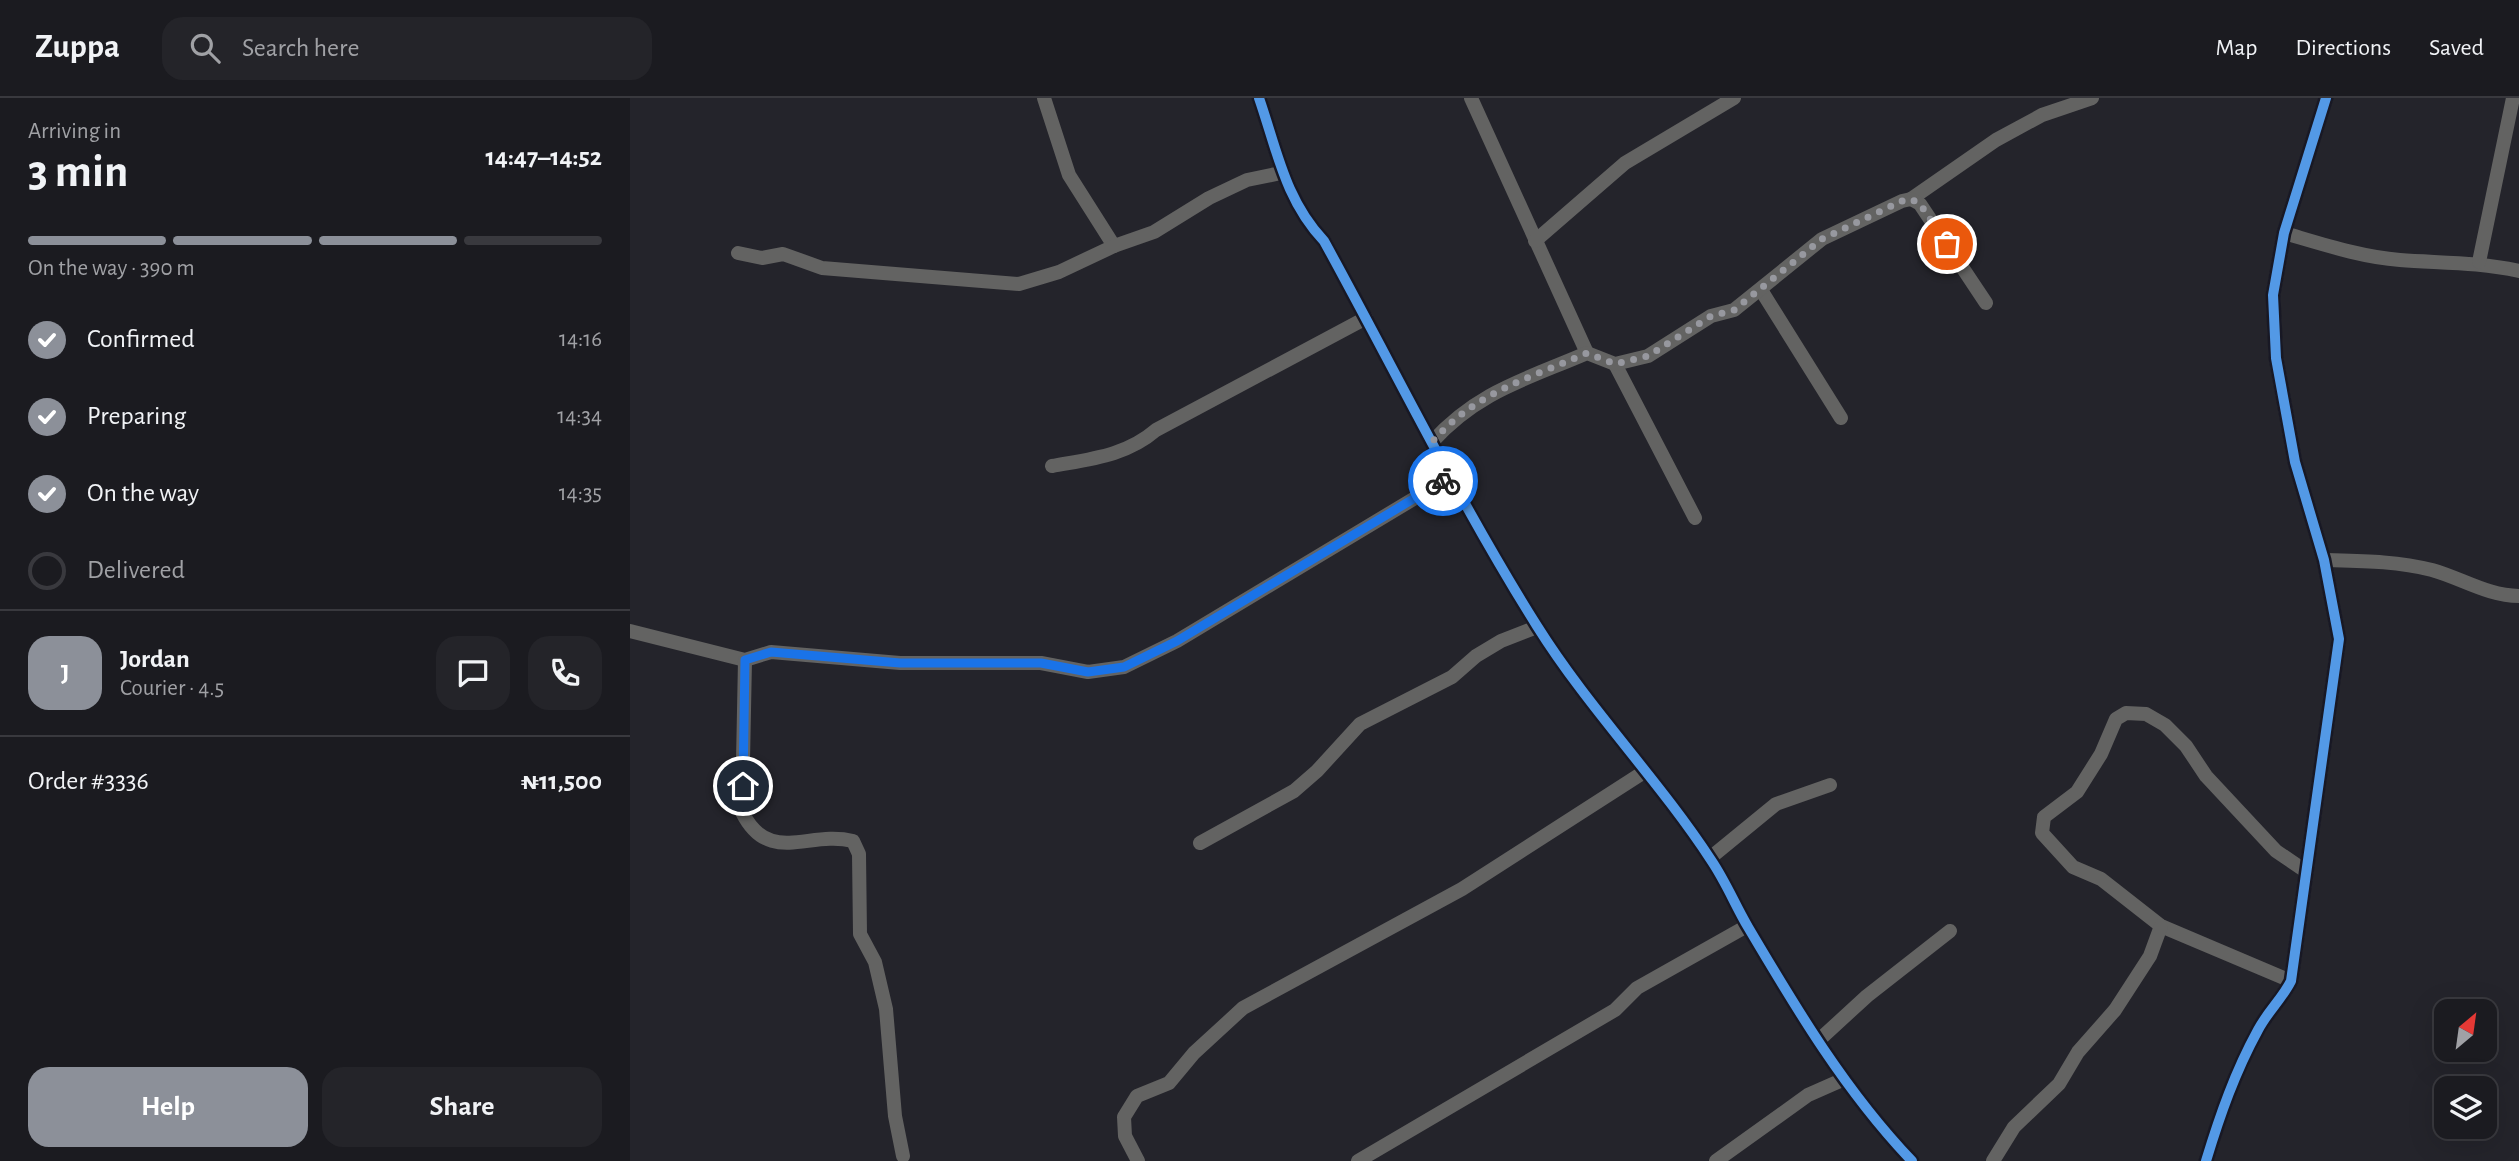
<!DOCTYPE html>
<html lang="en">
<head>
<meta charset="utf-8">
<style>
	body { margin:0; font-family:"Alegreya Sans",sans-serif; background:#242429; color:#f1f3f6; height:100vh; display:flex; flex-direction:column; font-size:26px; white-space:nowrap }
	* { box-sizing:border-box; margin:0 }
	p { font-size:23px; color:#a0a1a5 }
	.icon { flex:none; width:38px; height:38px; fill:none; stroke:currentColor; stroke-width:2; stroke-linecap:round; stroke-linejoin:round }
	.map { position:relative; flex:1; overflow:hidden }
	.panel { display:flex; flex-direction:column; background:#1b1b20; width:630px }
	.panel>* { flex:none }
	.needle { width:46px; rotate:29deg }
	.fabs { position:absolute; left:1804px; top:901px; display:grid; gap:14px }
	.fabs a { display:grid; place-items:center; width:63px; height:63px; border-radius:14px; background:#1b1b20; box-shadow:0 7px 28px #0002,0 0 0 2px #39393e; font-size:35px }
	.pin { position:absolute; display:grid; place-items:center; width:60px; height:60px; color:#fff; margin:-30px; border:4px solid #fff; border-radius:50%; box-shadow:0 2px 7px #0007 }
	.courier { position:absolute; display:grid; place-items:center; width:70px; height:70px; margin:-35px; border:5px solid #1a73e8; border-radius:50%; background:#fff; color:#222; box-shadow:0 2px 9px #0007 }
	.head em { font-style:normal; font-weight:700 }
	.head div { display:flex; flex-direction:column-reverse }
	.head { display:flex; align-items:center; justify-content:space-between; height:119px; padding:0 28px }
	h1 { font-size:46px; font-weight:700; line-height:52px }
	.bar { display:grid; grid-template-columns:repeat(4,1fr); gap:10px 7px; align-content:center; height:84px; padding:0 28px }
	.bar i { height:9px; border-radius:5px; background:#39393e }
	.bar .active { background:#8c9099 }
	.bar p { grid-column:span 4 }
	.line { display:flex; align-items:center; gap:18px; padding:0 28px; border-top:2px solid #39393e }
	.line div { flex:1 }
	.round { display:grid; place-items:center; flex:none; width:74px; height:74px; border-radius:21px; background:#242429 }
	ol { padding:0 28px; list-style:none }
	li { display:flex; align-items:center; gap:21px; height:77px }
	li p { margin-inline-start:auto }
	li .icon { padding:7px; border-radius:50%; background:#8c9099; color:#fff; stroke-width:4 }
	li:last-child { color:#a0a1a5 }
	li i { width:38px; height:38px; border:4px solid #39393e; border-radius:50% }
	.button { display:flex; gap:14px; margin-top:auto; padding:14px 28px }
	.button a { flex:1; height:80px; border-radius:21px; background:#8c9099; color:#fff; font-size:28px; font-weight:700; line-height:80px; text-align:center }
	.button a+a { background:#242429; color:#f1f3f6 }
	header { display:flex; align-items:center; gap:42px; box-sizing:border-box; height:98px; padding:0 35px; background:#1b1b20; border-bottom:2px solid #39393e }
	header strong { font-size:33px }
	nav { display:flex; gap:38px; margin-inline-start:auto; font-size:24px }
	.search { width:490px; height:63px; background:#242429; display:flex; align-items:center; gap:18px; box-sizing:border-box; padding:0 24px; border-radius:21px; color:#a0a1a5; font-size:26px }
	main { display:flex; flex:1; min-height:0 }
	.map>svg:first-child { display:block }
	.lines { fill:none; stroke-linecap:round; stroke-linejoin:round }
	.street { stroke:#636362; stroke-width:14 }
	.cycleway-casing { stroke:#181824; stroke-width:15 }
	.cycleway { stroke:#5399e6; stroke-width:10 }
	.done { stroke:#97989f; stroke-width:7; stroke-dasharray:0 12.6 }
	.route { stroke:#1a73e8; stroke-width:9 }
</style>
</head>
<body>
<header>
<strong>Zuppa</strong>
<div class="search"><svg class="icon" aria-label="search" viewBox="0 0 24 24"><circle cx="10" cy="10" r="6"/><path d="M15 15l6 6"/></svg>Search here</div>
<nav><a>Map</a><a>Directions</a><a>Saved</a></nav>
</header>
<main>
<section class="panel">
<div class="head"><div><h1>3 min</h1><p>Arriving in</p></div><em>14:47–14:52</em></div>
<div class="bar"><i class="active"></i><i class="active"></i><i class="active"></i><i></i><p>On the way · 390 m</p></div>
<ol>
<li><svg class="icon" aria-label="check" viewBox="0 0 24 24"><path d="M5 12l5 5 9-10"/></svg>Confirmed<p>14:16</p></li>
<li><svg class="icon" aria-label="check" viewBox="0 0 24 24"><path d="M5 12l5 5 9-10"/></svg>Preparing<p>14:34</p></li>
<li><svg class="icon" aria-label="check" viewBox="0 0 24 24"><path d="M5 12l5 5 9-10"/></svg>On the way<p>14:35</p></li>
<li><i></i>Delivered</li>
</ol>
<div class="line" style="height:126px"><b class="round" style="background:#8c9099;color:#fff">J</b><div><b>Jordan</b><p>Courier · 4.5</p></div><a class="round"><svg class="icon" aria-label="chat" viewBox="0 0 24 24"><path d="M4 5h16v11H9l-5 4z"/></svg></a><a class="round"><svg class="icon" aria-label="phone" viewBox="0 0 24 24"><path d="M5 4h4l2 5-3 2q2 4 5 5l2-3 5 2v4C11 20 4 13 5 4z"/></svg></a></div>
<div class="line" style="height:91px"><div>Order #3336</div><b>₦11,500</b></div>
<div class="button"><a>Help</a><a>Share</a></div>
</section>
<div class="map">
<svg width="1889" height="1063" viewBox="0 0 1889 1063">
	<rect width="100%" height="100%" fill="#24242b"/>
	<g class="lines">
		<g class="street">
			<polyline points="414,0 439,77 484,148"/>
			<path d="M629,0C647,52 655,102 694,143C765,272 829,404 907,528C959,611 1028,681 1081,762C1096,784 1105,807 1118,829C1167,912 1216,994 1282,1063"/>
			<polyline points="841,0 957,255"/>
			<polyline points="1281,101 1366,42 1412,17 1462,0"/>
			<path d="M1654,135C1692,146 1731,159 1770,162C1811,165 1849,164 1889,173"/>
			<polyline points="905,143 995,65 1104,0"/>
			<polyline points="108,155 132,160 153,156 192,170 389,186 429,174 484,148 524,134 579,100 617,82 651,75"/>
			<polyline points="1849,164 1883,0"/>
			<polyline points="1131,192 1211,320"/>
			<polyline points="985,266 1065,420"/>
			<path d="M802,344C848,293 897,281 957,255L985,266L1018,258L1081,218L1104,212L1192,141L1272,103L1281,101L1290,106L1356,205"/>
			<path d="M422,368C460,361 496,358 526,332L736,220"/>
			<path d="M1694,462C1731,463 1766,463 1802,472C1831,480 1858,498 1889,498"/>
			<polyline points="0,533 115,562 141,554 270,565 411,565 458,574 494,569 547,543 820,379"/>
			<path d="M115,562L112,714C139,768 178,732 223,743L229,756L230,836L245,864L256,911L265,1018L273,1058"/>
			<polyline points="570,745 664,693 687,673 730,626 822,579 846,558 871,543 907,529"/>
			<polyline points="1080,760 1146,706 1200,687"/>
			<polyline points="1661,883 1531,828 1471,781 1443,769 1412,735 1414,719 1447,694 1471,656 1486,621 1496,615 1516,616 1535,627 1556,648 1576,678 1646,753 1674,772"/>
			<polyline points="1189,942 1237,898 1320,833"/>
			<polyline points="508,1063 495,1038 494,1019 507,998 539,985 564,955 613,910 832,791 1014,674"/>
			<polyline points="728,1063 985,912 1007,890 1117,828"/>
			<polyline points="1086,1063 1178,997 1212,982"/>
			<polyline points="1363,1063 1384,1029 1429,986 1448,954 1485,912 1520,858 1531,828"/>
			<path d="M1576,1063C1590,1017 1605,974 1628,932C1638,913 1652,901 1661,883L1709,541L1694,462L1665,364L1646,260L1643,197L1654,135L1696,0"/>
		</g>
		<g class="cycleway-casing">
			<g id="cycleway">
				<path d="M629,0C647,52 655,102 694,143C765,272 829,404 907,528C959,611 1028,681 1081,762C1096,784 1105,807 1118,829C1167,912 1216,994 1282,1063"/>
				<path d="M1576,1063C1590,1017 1605,974 1628,932C1638,913 1652,901 1661,883L1709,541L1694,462L1665,364L1646,260L1643,197L1654,135L1696,0"/>
			</g>
		</g>
		<use href="#cycleway" class="cycleway"/>
	</g>
	<g class="lines">
		<path class="done" d="M813,383L820,379L802,344C846,294 898,281 957,255L985,266L1018,258L1081,218L1104,212L1192,141L1272,103L1281,101L1290,106L1317,146"/>
		<polyline class="route" points="113,688 115,562 141,554 270,565 411,565 458,574 494,569 547,543 813,383"/>
	</g>
</svg>
<div class="fabs">
<a><svg class="needle" viewBox="-14 -14 28 28"><path d="M0-13l5 13h-10z" fill="#e53935"/><path d="M0 13l5-13h-10z" fill="#a0a1a5"/></svg></a>
<a><svg class="icon" aria-label="layers" viewBox="0 0 24 24"><path d="M12 4l9 5-9 5-9-5zM3 14l9 5 9-5"/></svg></a>
</div>
<div class="pin" style="left:1317px;top:146px;background:#ea580c"><svg class="icon" aria-label="bag" viewBox="0 0 24 24"><path d="M5 8h14l-1 12H6zM9 8a3 3 0 0 1 6 0"/></svg></div>
<div class="pin" style="left:113px;top:688px;background:#1f2937"><svg class="icon" aria-label="home" viewBox="0 0 24 24"><path d="M3 11l9-7 9 7M6 9v11h12V9"/></svg></div>
<div class="courier" style="left:813px;top:383px"><svg class="icon" aria-label="bike" viewBox="0 0 24 24"><circle cx="6" cy="16" r="4"/><circle cx="18" cy="16" r="4"/><path d="M6 16l4-8h5l3 8M10 8l3 8H6M13 5h3"/></svg></div>
</div>
</main>
</body>
</html>
